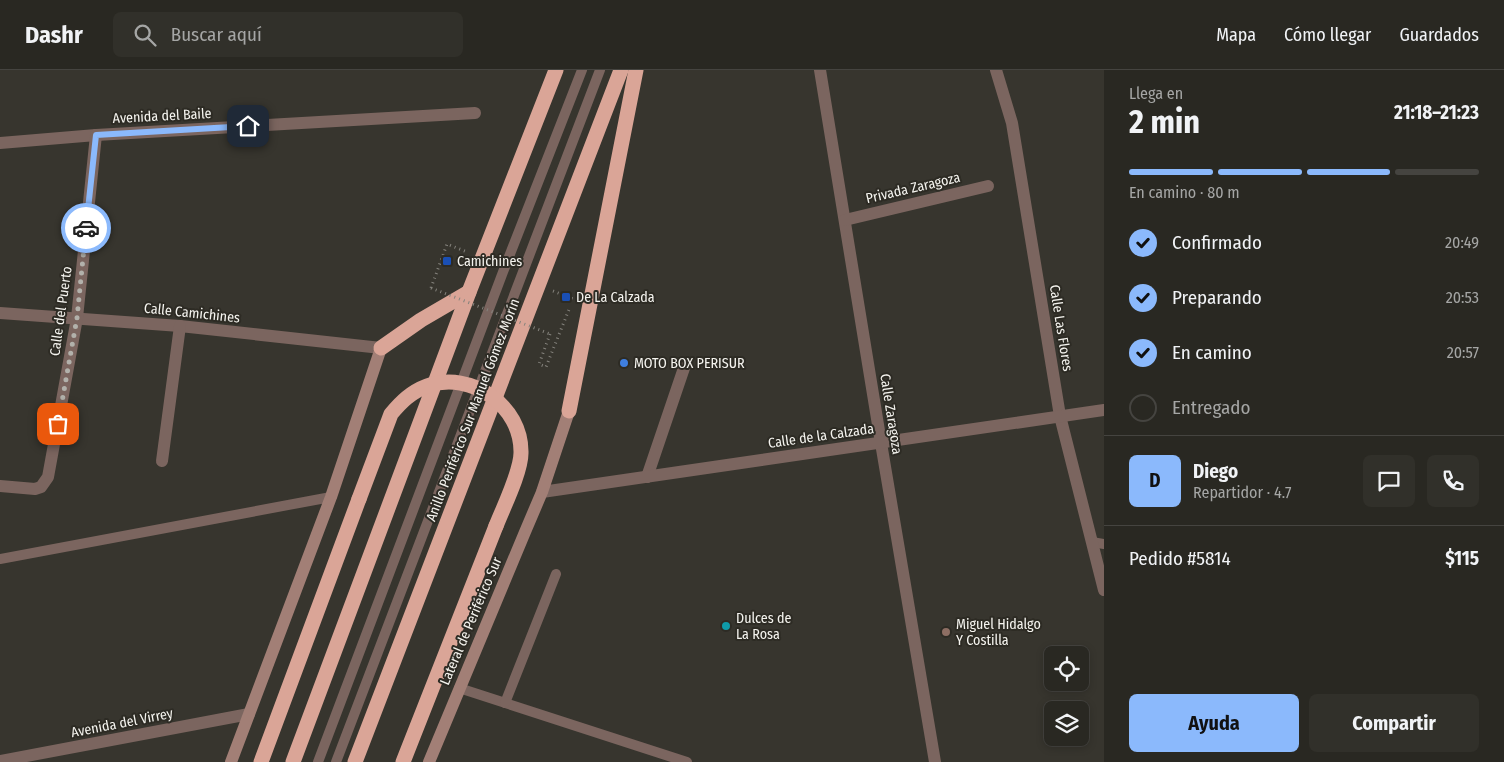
<!DOCTYPE html>
<html lang="es">
<head>
<meta charset="utf-8">
<style>
	body { margin:0; font-family:"Fira Sans Condensed",sans-serif; background:#31302a; color:#f1f3f6; height:100vh; display:flex; flex-direction:column; font-size:19px; white-space:nowrap }
	* { box-sizing:border-box; margin:0 }
	p { font-size:16px; color:#a5a6a5 }
	.icon { flex:none; width:28px; height:28px; fill:none; stroke:currentColor; stroke-width:2; stroke-linecap:round; stroke-linejoin:round }
	.map { position:relative; flex:1; overflow:hidden }
	.panel { display:flex; flex-direction:column; background:#292822; width:400px }
	.panel>* { flex:none }
	.fabs { position:absolute; left:1044px; top:576px; display:grid; gap:10px }
	.fabs a { display:grid; place-items:center; width:45px; height:45px; border-radius:8px; background:#292822; box-shadow:0 2px 8px #0003,0 0 0 1px #454440; font-size:25px }
	.pin { position:absolute; display:grid; place-items:center; width:42px; height:42px; color:#fff; margin:-21px; border-radius:10px; box-shadow:0 2px 8px #0006 }
	.courier { position:absolute; display:grid; place-items:center; width:50px; height:50px; margin:-25px; border:4px solid #8bb9fc; border-radius:50%; background:#fff; color:#222; box-shadow:0 1px 6px #0007 }
	.summary em { font-style:normal; font-weight:700 }
	.summary div { display:flex; flex-direction:column-reverse }
	.summary { display:flex; align-items:center; justify-content:space-between; height:85px; padding:0 25px }
	h1 { font-size:32px; font-weight:700; line-height:38px }
	.bar { display:grid; grid-template-columns:repeat(4,1fr); gap:8px 5px; align-content:center; height:60px; padding:0 25px }
	.bar i { height:6px; border-radius:4px; background:#454440 }
	.bar .on { background:#8bb9fc }
	.bar p { grid-column:span 4 }
	.line { display:flex; align-items:center; gap:12px; padding:0 25px; border-top:1px solid #454440 }
	.line div { flex:1 }
	.round { display:grid; place-items:center; flex:none; width:52px; height:52px; border-radius:8px; background:#31302a }
	ol { padding:0 25px; list-style:none }
	li { display:flex; align-items:center; gap:15px; height:55px }
	li p { margin-inline-start:auto }
	li .icon { padding:5px; border-radius:50%; background:#8bb9fc; color:#111; stroke-width:4 }
	li:last-child { color:#a5a6a5 }
	li i { width:28px; height:28px; border:2px solid #454440; border-radius:50% }
	.action { display:flex; gap:10px; margin-top:auto; padding:10px 25px }
	.action a { flex:1; height:58px; border-radius:8px; background:#8bb9fc; color:#111; font-size:20px; font-weight:700; line-height:58px; text-align:center }
	.action a+a { background:#31302a; color:#f1f3f6 }
	header { display:flex; align-items:center; gap:30px; box-sizing:border-box; height:70px; padding:0 25px; background:#292822; border-bottom:1px solid #454440 }
	header strong { font-size:24px }
	nav { display:flex; gap:28px; margin-inline-start:auto; font-size:18px }
	.search { width:350px; height:45px; background:#31302a; display:flex; align-items:center; gap:12px; box-sizing:border-box; padding:0 18px; border-radius:8px; color:#a5a6a5; font-size:19px }
	main { display:flex; flex:1; min-height:0 }
	.map>svg:first-child { display:block }
	.lines { fill:none; stroke-linecap:round; stroke-linejoin:round }
	.path { stroke:#85837d; stroke-width:3; stroke-dasharray:1 4; stroke-linecap:butt }
	.lane { stroke:#7b655f; stroke-width:10 }
	.street { stroke:#7b655f; stroke-width:12 }
	.secondary { stroke:#a27f76; stroke-width:12 }
	.highway { stroke:#daa597; stroke-width:15 }
	.path-bridge { stroke:#85837d; stroke-width:3; stroke-dasharray:1 4; stroke-linecap:butt }
	.highway-bridge { stroke:#daa597; stroke-width:15 }
	.done { stroke:#b2b1ab; stroke-width:5; stroke-dasharray:0 9 }
	.route { stroke:#8bb9fc; stroke-width:6 }
	.transit-dot { fill:#1a4fb4; stroke:#2d2b24; stroke-width:2 }
	.shop-dot { fill:#3f7fe0; stroke:#2d2b24; stroke-width:2 }
	.culture-dot { fill:#0f9aa8; stroke:#2d2b24; stroke-width:2 }
	.education-dot { fill:#8d6e63; stroke:#2d2b24; stroke-width:2 }
	.labels { text-anchor:middle; dominant-baseline:central; stroke-width:4; stroke-linejoin:round; paint-order:stroke }
	.street-label { font-size:14px; fill:#f5f4ef; stroke:#2d2b24 }
	.poi-label { font-size:14px; fill:#f5f4ef; stroke:#2d2b24; text-anchor:start }
</style>
</head>
<body>
<header>
<strong>Dashr</strong>
<div class="search"><svg class="icon" aria-label="search" viewBox="0 0 24 24"><circle cx="10" cy="10" r="6"/><path d="M15 15l6 6"/></svg>Buscar aquí</div>
<nav><a>Mapa</a><a>Cómo llegar</a><a>Guardados</a></nav>
</header>
<main>
<div class="map">
<svg width="1104" height="692" viewBox="0 0 1104 692">
	<rect width="100%" height="100%" fill="#37352e"/>
	<g class="lines">
		<g class="path">
			<polyline points="431,218 447,174 467,182"/>
			<polyline points="553,221 573,229 572,231"/>
			<polyline points="550,264 539,294 546,297 570,237"/>
		</g>
		<g class="lane">
			<polyline points="1092,472 1104,474"/>
			<polyline points="0,489 331,427"/>
			<polyline points="459,618 687,692"/>
			<polyline points="505,633 556,504"/>
			<polyline points="318,692 503,202 582,0"/>
			<polyline points="336,692 600,0"/>
		</g>
		<g class="street">
			<polyline points="820,0 881,373 935,692"/>
			<polyline points="996,0 1012,53 1060,346 1104,520"/>
			<polyline points="0,73 96,65 475,43"/>
			<polyline points="845,150 988,116"/>
			<polyline points="0,243 180,256 381,278"/>
			<polyline points="162,391 180,256"/>
			<polyline points="647,407 684,298"/>
			<polyline points="0,416 35,419 41,417 48,407 77,248 96,65"/>
			<polyline points="542,422 1104,340"/>
			<polyline points="0,691 249,644"/>
		</g>
		<g class="secondary">
			<polyline points="231,692 331,427 381,278"/>
			<polyline points="429,692 525,462 542,422 569,341"/>
		</g>
		<g class="highway">
			<polyline points="381,278 421,250 469,222"/>
			<polyline points="569,341 636,0"/>
			<polyline points="261,692 359,429"/>
			<polyline points="293,692 469,222 556,0"/>
			<polyline points="355,692 621,0"/>
			<polyline points="403,692 496,456"/>
		</g>
		<polyline class="path-bridge" points="431,218 550,264"/>
		<path class="highway-bridge" d="M359,429L391,344C401,332 411,322 427,316C471,300 522,336 521,383C521,402 503,438 496,456"/>
	</g>
	<g class="lines">
		<polyline class="done" points="58,354 77,248 86,158"/>
		<polyline class="route" points="86,158 96,65 248,56"/>
	</g>
	<g class="transit-dot">
		<rect x="442" y="186" width="10" height="10" rx="2.5"/>
		<rect x="561" y="222" width="10" height="10" rx="2.5"/>
	</g>
	<circle class="shop-dot" cx="624" cy="293" r="5"/>
	<circle class="culture-dot" cx="726" cy="556" r="5"/>
	<circle class="education-dot" cx="946" cy="562" r="5"/>
	<g class="labels">
		<g class="street-label">
			<text transform="translate(162 46) rotate(-3)">Avenida del Baile</text>
			<text transform="translate(913 118) rotate(-13)">Privada Zaragoza</text>
			<text transform="translate(61 241) rotate(-82)">Calle del Puerto</text>
			<text transform="translate(192 243) rotate(6)">Calle Camichines</text>
			<text transform="translate(1061 258) rotate(81)">Calle Las Flores</text>
			<text transform="translate(473 340) rotate(-69)">Anillo Periférico Sur Manuel Gómez Morín</text>
			<text transform="translate(891 344) rotate(81)">Calle Zaragoza</text>
			<text transform="translate(821 366) rotate(-8)">Calle de la Calzada</text>
			<text transform="translate(471 551) rotate(-67)">Lateral de Periférico Sur</text>
			<text transform="translate(122 653) rotate(-11)">Avenida del Virrey</text>
		</g>
		<g class="poi-label">
			<text x="457" y="191">Camichines</text>
			<text x="576" y="227">De La Calzada</text>
			<text x="634" y="293">MOTO BOX PERISUR</text>
			<text x="736" y="548">Dulces de<tspan x="736" dy="16">La Rosa</tspan></text>
			<text x="956" y="554">Miguel Hidalgo<tspan x="956" dy="16">Y Costilla</tspan></text>
		</g>
	</g>
</svg>
<div class="fabs">
<a><svg class="icon" aria-label="locate" viewBox="0 0 24 24"><circle cx="12" cy="12" r="6"/><path d="M12 2v4M12 18v4M2 12h4M18 12h4"/></svg></a>
<a><svg class="icon" aria-label="layers" viewBox="0 0 24 24"><path d="M12 4l9 5-9 5-9-5zM3 14l9 5 9-5"/></svg></a>
</div>
<div class="pin" style="left:58px;top:354px;background:#ea580c"><svg class="icon" aria-label="bag" viewBox="0 0 24 24"><path d="M5 8h14l-1 12H6zM9 8a3 3 0 0 1 6 0"/></svg></div>
<div class="pin" style="left:248px;top:56px;background:#1f2937"><svg class="icon" aria-label="home" viewBox="0 0 24 24"><path d="M3 11l9-7 9 7M6 9v11h12V9"/></svg></div>
<div class="courier" style="left:86px;top:158px"><svg class="icon" aria-label="car" viewBox="0 0 24 24"><path d="M5 17H2v-5l4-1 3-4h7l3 4 3 1v5h-3M9 17h6M6 11h13"/><circle cx="7" cy="17" r="2"/><circle cx="17" cy="17" r="2"/></svg></div>
</div>
<section class="panel">
<div class="summary"><div><h1>2 min</h1><p>Llega en</p></div><em>21:18–21:23</em></div>
<div class="bar"><i class="on"></i><i class="on"></i><i class="on"></i><i></i><p>En camino · 80 m</p></div>
<ol>
<li><svg class="icon" aria-label="check" viewBox="0 0 24 24"><path d="M5 12l5 5 9-10"/></svg>Confirmado<p>20:49</p></li>
<li><svg class="icon" aria-label="check" viewBox="0 0 24 24"><path d="M5 12l5 5 9-10"/></svg>Preparando<p>20:53</p></li>
<li><svg class="icon" aria-label="check" viewBox="0 0 24 24"><path d="M5 12l5 5 9-10"/></svg>En camino<p>20:57</p></li>
<li><i></i>Entregado</li>
</ol>
<div class="line" style="height:90px"><b class="round" style="background:#8bb9fc;color:#111">D</b><div><b>Diego</b><p>Repartidor · 4.7</p></div><a class="round"><svg class="icon" aria-label="chat" viewBox="0 0 24 24"><path d="M4 5h16v11H9l-5 4z"/></svg></a><a class="round"><svg class="icon" aria-label="phone" viewBox="0 0 24 24"><path d="M5 4h4l2 5-3 2q2 4 5 5l2-3 5 2v4C11 20 4 13 5 4z"/></svg></a></div>
<div class="line" style="height:65px"><div>Pedido #5814</div><b>$115</b></div>
<div class="action"><a>Ayuda</a><a>Compartir</a></div>
</section>
</main>
</body>
</html>
